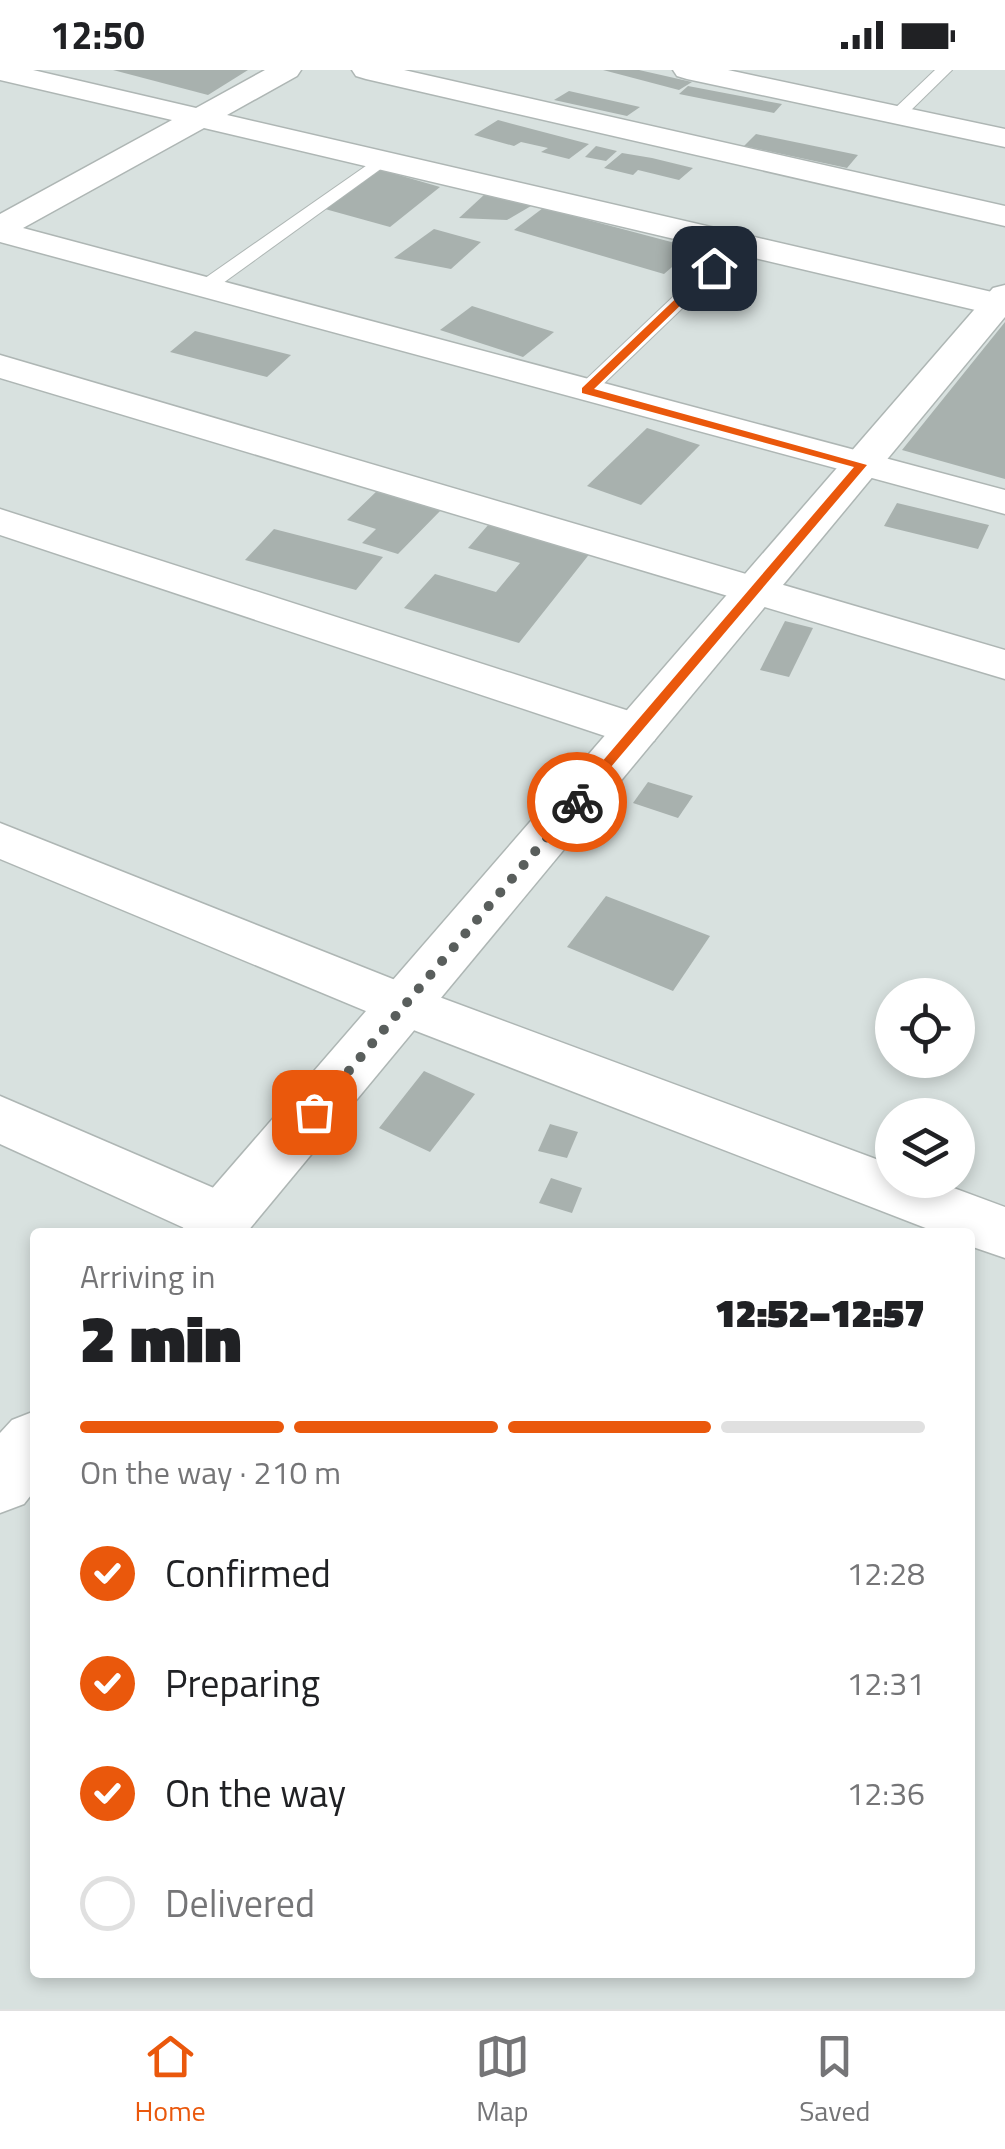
<!DOCTYPE html>
<html lang="en">
<head>
<meta charset="utf-8">
<style>
	body { margin:0; font-family:"Titillium Web",sans-serif; background:#f6f6f6; color:#202124; height:100vh; display:flex; flex-direction:column; font-size:38px; white-space:nowrap }
	* { box-sizing:border-box; margin:0 }
	p { font-size:32px; color:#757577 }
	.icon { flex:none; width:55px; height:55px; fill:none; stroke:currentColor; stroke-width:2; stroke-linecap:round; stroke-linejoin:round }
	.map { position:relative; flex:1; overflow:hidden }
	.drawer { position:absolute; left:30px; top:1158px; width:945px; height:750px; display:flex; flex-direction:column; background:#fff; border-radius:10px; box-shadow:0 5px 15px #0003 }
	.drawer>* { flex:none }
	.tools { position:absolute; left:875px; top:908px; display:grid; gap:20px }
	.tools a { display:grid; place-items:center; width:100px; height:100px; border-radius:50%; background:#fff; box-shadow:0 5px 15px #0003; font-size:50px }
	.pin { position:absolute; display:grid; place-items:center; width:85px; height:85px; color:#fff; margin:-42px; border-radius:20px; box-shadow:0 5px 15px #0006 }
	.courier { position:absolute; display:grid; place-items:center; width:100px; height:100px; margin:-50px; border:8px solid #ea580c; border-radius:50%; background:#fff; color:#222; box-shadow:0 2px 12px #0007 }
	.summary em { font-style:normal; font-weight:800 }
	.summary div { display:flex; flex-direction:column-reverse }
	.summary { display:flex; align-items:center; justify-content:space-between; height:170px; padding:0 50px }
	h1 { font-size:65px; font-weight:800; line-height:75px }
	.bar { display:grid; grid-template-columns:repeat(4,1fr); gap:15px 10px; align-content:center; height:120px; padding:0 50px }
	.bar i { height:12px; border-radius:8px; background:#e0e0e0 }
	.bar .active { background:#ea580c }
	.bar p { grid-column:span 4 }
	ol { padding:0 50px; list-style:none }
	li { display:flex; align-items:center; gap:30px; height:110px }
	li p { margin-inline-start:auto }
	li .icon { padding:10px; border-radius:50%; background:#ea580c; color:#fff; stroke-width:4 }
	li:last-child { color:#757577 }
	li i { width:55px; height:55px; border:5px solid #e0e0e0; border-radius:50% }
	.status { display:flex; justify-content:space-between; align-items:center; height:70px; padding:0 50px; background:#fff; direction:ltr }
	.status svg { height:28px; fill:currentColor }
	.menu { display:flex; justify-content:space-around; align-items:center; height:140px; border-top:2px solid #e0e0e0; background:#fff; font-size:28px; color:#757577 }
	.menu a { display:grid; justify-items:center; gap:5px }
	.menu .active { color:#ea580c }
	.map>svg:first-child { display:block }
	.building { fill:#a8b1ae }
	.lines { fill:none; stroke-linecap:round; stroke-linejoin:round }
	.lane-casing { stroke:#aeb6b4; stroke-width:2 }
	.street-casing { stroke:#aeb6b4; stroke-width:3 }
	.secondary-casing { stroke:#aeb6b4; stroke-width:3 }
	.lane { fill:#fff; fill-rule:evenodd }
	.street { fill:#fff; fill-rule:evenodd }
	.secondary { fill:#fff; fill-rule:evenodd }
	.route { fill:#ea580c }
	.done { stroke:#595e5c; stroke-width:10; stroke-dasharray:0 18 }
</style>
</head>
<body>
<div class="status"><b>12:50</b><svg viewBox="0 0 49 12"><path d="M0 12V9h3v3zM5 12V6h3v6zM10 12V3h3v9zM15 12V0h3v12zM26 1h20v11H26zM47 4h2v5h-2z"/></svg></div>
<div class="map">
<svg width="1005" height="1939" viewBox="0 0 1005 1939">
	<rect width="100%" height="100%" fill="#d8e1df"/>
	<g class="building">
		<polygon points="113,0 248,0 208,25"/>
		<polygon points="603,0 639,0 692,12 679,20"/>
		<polygon points="688,16 782,34 774,43 679,24"/>
		<polygon points="569,21 640,37 627,46 554,30"/>
		<polygon points="498,50 589,74 569,89 541,82 548,78 521,72 514,76 474,65"/>
		<polygon points="756,64 858,85 847,98 744,76"/>
		<polygon points="596,76 617,81 606,91 585,87"/>
		<polygon points="622,83 652,88 693,98 679,110 638,100 633,105 604,98"/>
		<polygon points="378,99 440,117 390,157 325,139"/>
		<polygon points="485,124 531,136 507,150 459,148"/>
		<polygon points="543,138 694,178 664,204 514,160"/>
		<polygon points="434,159 481,172 451,199 394,188"/>
		<polygon points="472,236 554,262 523,287 440,260"/>
		<polygon points="1005,252 1005,409 902,380"/>
		<polygon points="195,261 291,285 267,307 170,282"/>
		<polygon points="647,358 700,375 641,435 587,416"/>
		<polygon points="379,419 443,438 398,484 362,473 376,459 347,450"/>
		<polygon points="897,433 989,455 978,479 884,456"/>
		<polygon points="489,454 591,482 519,573 404,538 435,504 496,522 520,493 468,478"/>
		<polygon points="274,459 383,487 356,520 245,490"/>
		<polygon points="785,551 813,558 789,607 760,600"/>
		<polygon points="648,712 693,726 678,748 633,733"/>
		<polygon points="606,826 710,866 673,921 567,877"/>
		<polygon points="424,1001 475,1024 430,1082 379,1058"/>
		<polygon points="550,1054 578,1062 567,1088 538,1081"/>
		<polygon points="551,1108 582,1118 572,1143 539,1133"/>
	</g>
	<g class="lines">
		<g class="lane-casing">
			<g id="lane">
				<polygon points="935,0 952,0 903,48 891,48 891,42"/>
				<polygon points="383,84 389,85 389,93 212,221 198,221 198,213"/>
				<polygon points="740,168 746,169 746,177 593,324 579,324 579,316 734,169"/>
			</g>
		</g>
		<g class="street-casing">
			<g id="street">
				<polygon points="0,0 33,0 196,38 265,0 301,0 297,6 227,45 1005,225 1005,247 204,58 23,158 1005,420 1005,444 0,172 0,144 172,50 0,10"/>
				<polygon points="352,0 404,0 1005,136 1005,156 366,9 356,6"/>
				<polygon points="673,0 728,0 1005,59 1005,77 687,9 677,6"/>
				<polygon points="0,285 1005,580 1005,609 0,308"/>
				<polygon points="0,439 654,649 660,660 654,671 637,675 620,671 0,465"/>
				<polygon points="0,753 423,921 892,1095 892,1110 932,1110 1005,1137 1005,1188 970,1176 970,1162 936,1162 385,949 0,789"/>
				<polygon points="0,1026 244,1131 253,1149 246,1162 193,1162 0,1074"/>
			</g>
		</g>
		<g class="secondary-casing">
			<g id="secondary">
				<polygon points="1005,215 1005,247 247,1162 181,1162 190,1144 993,218"/>
				<polygon points="35,1341 35,1420 24,1434 0,1443 0,1363 12,1350"/>
			</g>
		</g>
		<use href="#lane" class="lane"/>
		<use href="#street" class="street"/>
		<use href="#secondary" class="secondary"/>
	</g>
	<polygon class="route" points="711,195 719,198 594,319 867,395 577,737 569,732 571,728 854,397 582,323 582,318"/>
	<g class="lines">
		<polyline class="done" points="314,1042 577,732"/>
	</g>
</svg>
<div class="tools">
<a><svg class="icon" aria-label="locate" viewBox="0 0 24 24"><circle cx="12" cy="12" r="6"/><path d="M12 2v4M12 18v4M2 12h4M18 12h4"/></svg></a>
<a><svg class="icon" aria-label="layers" viewBox="0 0 24 24"><path d="M12 4l9 5-9 5-9-5zM3 14l9 5 9-5"/></svg></a>
</div>
<div class="pin" style="left:314px;top:1042px;background:#ea580c"><svg class="icon" aria-label="bag" viewBox="0 0 24 24"><path d="M5 8h14l-1 12H6zM9 8a3 3 0 0 1 6 0"/></svg></div>
<div class="pin" style="left:714px;top:198px;background:#1f2937"><svg class="icon" aria-label="home" viewBox="0 0 24 24"><path d="M3 11l9-7 9 7M6 9v11h12V9"/></svg></div>
<div class="courier" style="left:577px;top:732px"><svg class="icon" aria-label="bike" viewBox="0 0 24 24"><circle cx="6" cy="16" r="4"/><circle cx="18" cy="16" r="4"/><path d="M6 16l4-8h5l3 8M10 8l3 8H6M13 5h3"/></svg></div>
<section class="drawer">
<div class="summary"><div><h1>2 min</h1><p>Arriving in</p></div><em>12:52–12:57</em></div>
<div class="bar"><i class="active"></i><i class="active"></i><i class="active"></i><i></i><p>On the way · 210 m</p></div>
<ol>
<li><svg class="icon" aria-label="check" viewBox="0 0 24 24"><path d="M5 12l5 5 9-10"/></svg>Confirmed<p>12:28</p></li>
<li><svg class="icon" aria-label="check" viewBox="0 0 24 24"><path d="M5 12l5 5 9-10"/></svg>Preparing<p>12:31</p></li>
<li><svg class="icon" aria-label="check" viewBox="0 0 24 24"><path d="M5 12l5 5 9-10"/></svg>On the way<p>12:36</p></li>
<li><i></i>Delivered</li>
</ol>
</section>
</div>
<nav class="menu">
<a class="active"><svg class="icon" aria-label="home" viewBox="0 0 24 24"><path d="M3 11l9-7 9 7M6 9v11h12V9"/></svg>Home</a>
<a><svg class="icon" aria-label="map" viewBox="0 0 24 24"><path d="M3 6l6-2 6 2 6-2v14l-6 2-6-2-6 2zM9 4v14M15 6v14"/></svg>Map</a>
<a><svg class="icon" aria-label="saved" viewBox="0 0 24 24"><path d="M7 4h10v16l-5-4-5 4z"/></svg>Saved</a>
</nav>
</body>
</html>
